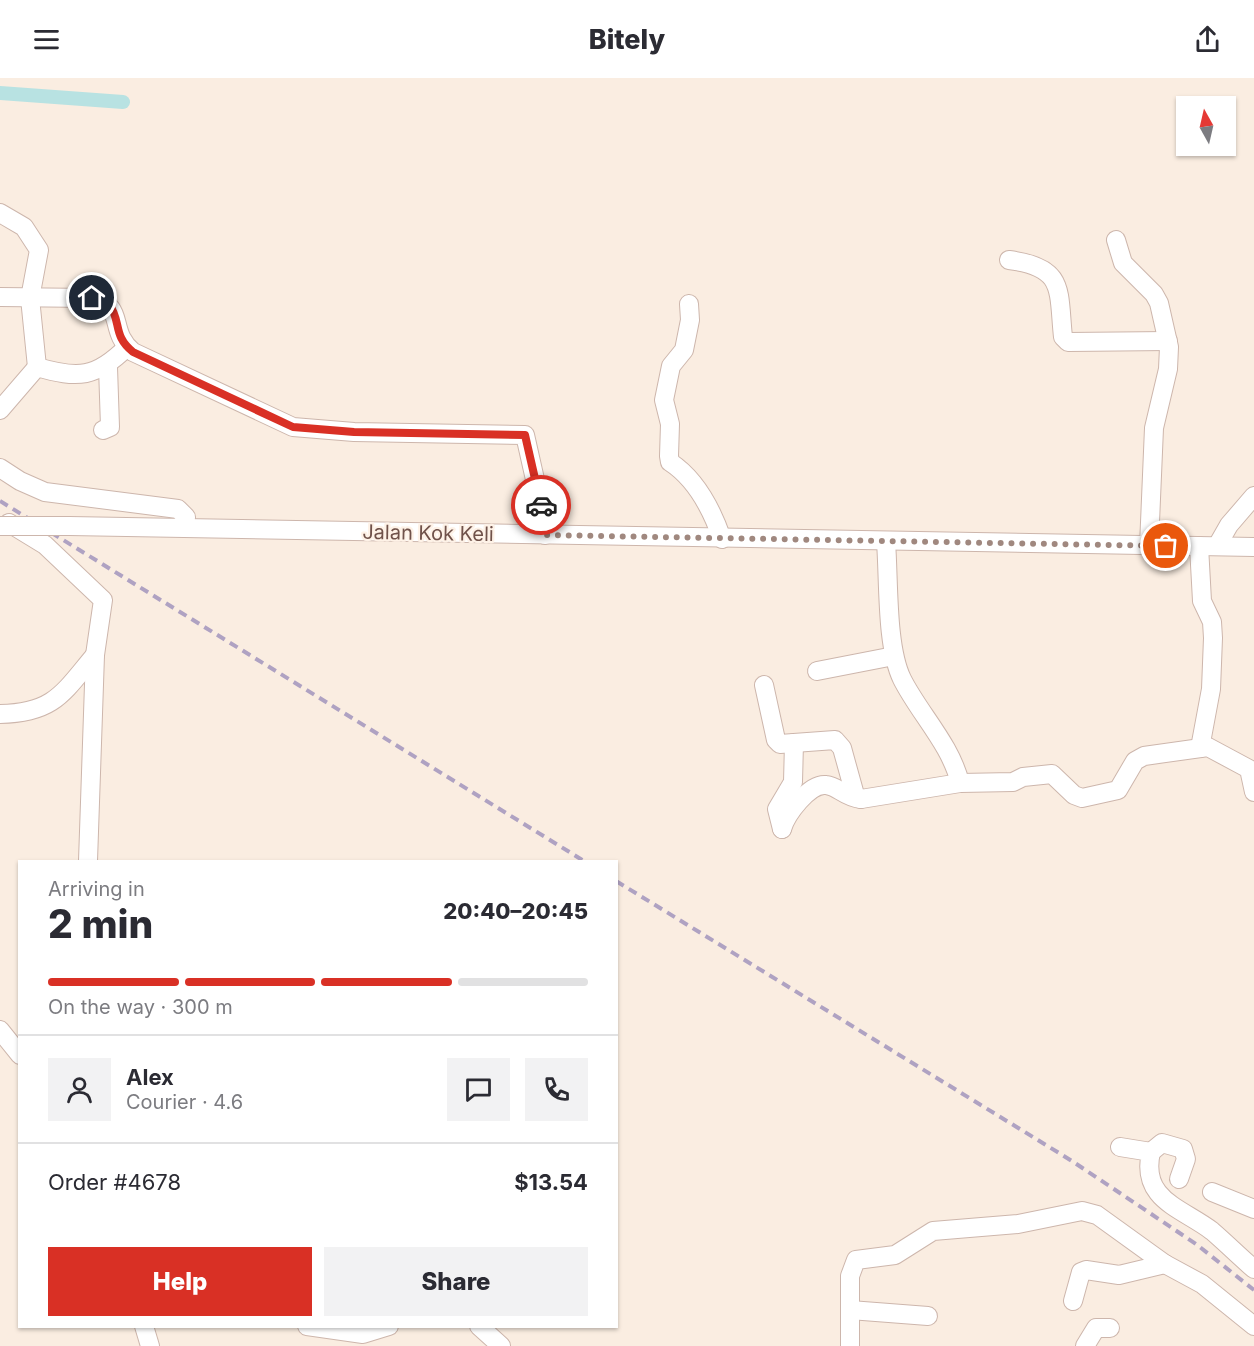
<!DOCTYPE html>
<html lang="en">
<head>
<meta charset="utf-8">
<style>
	body { margin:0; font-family:Inter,sans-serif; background:#f2f2f3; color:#2b2b33; height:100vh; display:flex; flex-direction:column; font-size:22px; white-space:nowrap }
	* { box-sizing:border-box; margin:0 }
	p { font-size:20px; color:#7c7c81 }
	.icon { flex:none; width:33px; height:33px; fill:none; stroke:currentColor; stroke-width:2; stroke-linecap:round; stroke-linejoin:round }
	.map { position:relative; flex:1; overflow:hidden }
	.drawer { position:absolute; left:18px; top:782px; width:600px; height:468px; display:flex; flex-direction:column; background:#fff; border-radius:0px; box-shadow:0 2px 4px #0004 }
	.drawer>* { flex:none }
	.needle { width:39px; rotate:352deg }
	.buttons { position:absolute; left:1176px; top:18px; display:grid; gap:12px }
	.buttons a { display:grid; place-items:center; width:60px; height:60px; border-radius:0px; background:#fff; box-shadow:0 2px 4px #0004; font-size:30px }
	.pin { position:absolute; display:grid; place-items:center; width:51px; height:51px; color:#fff; margin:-26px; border:3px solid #fff; border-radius:50%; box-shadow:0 2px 6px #0007 }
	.courier { position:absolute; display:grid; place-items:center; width:60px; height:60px; margin:-30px; border:4px solid #d93025; border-radius:50%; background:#fff; color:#222; box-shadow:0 2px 8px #0007 }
	.headline em { font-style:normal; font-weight:800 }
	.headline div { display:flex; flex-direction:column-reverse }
	.headline { display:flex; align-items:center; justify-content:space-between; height:102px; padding:0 30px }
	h1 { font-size:39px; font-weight:800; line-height:45px }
	.bar { display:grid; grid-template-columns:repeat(4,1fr); gap:9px 6px; align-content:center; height:72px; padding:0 30px }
	.bar i { height:8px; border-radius:4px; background:#e1e1e2 }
	.bar .on { background:#d93025 }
	.bar p { grid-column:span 4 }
	.line { display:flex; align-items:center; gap:15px; padding:0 30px; border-top:2px solid #e1e1e2 }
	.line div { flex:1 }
	.round { display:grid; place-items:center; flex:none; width:63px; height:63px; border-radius:0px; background:#f2f2f3 }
	.cta { display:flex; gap:12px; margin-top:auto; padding:12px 30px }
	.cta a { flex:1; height:69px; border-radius:0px; background:#d93025; color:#fff; font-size:24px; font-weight:800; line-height:69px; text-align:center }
	.cta a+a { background:#f2f2f3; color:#2b2b33 }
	header { display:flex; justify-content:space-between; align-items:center; height:78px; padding:0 30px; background:#fff; font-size:27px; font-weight:800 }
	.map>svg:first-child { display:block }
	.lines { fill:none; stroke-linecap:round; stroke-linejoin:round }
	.canal { stroke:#b8e2e2; stroke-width:14 }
	.minor-casing { stroke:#cdb6ac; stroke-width:20 }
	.minor { stroke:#fff; stroke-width:18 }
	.rail { stroke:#afa2c2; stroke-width:4; stroke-dasharray:9 6; stroke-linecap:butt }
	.minor-bridge-casing { stroke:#cdb6ac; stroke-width:20; stroke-linecap:butt }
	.minor-bridge { stroke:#fff; stroke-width:18 }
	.done { stroke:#a0887f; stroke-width:6; stroke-dasharray:0 10.8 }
	.route { stroke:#d93025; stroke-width:8 }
	.labels { text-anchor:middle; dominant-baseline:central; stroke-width:4.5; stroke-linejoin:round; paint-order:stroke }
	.street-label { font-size:20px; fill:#70524a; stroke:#fef2e7 }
</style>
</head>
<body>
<header><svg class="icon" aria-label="menu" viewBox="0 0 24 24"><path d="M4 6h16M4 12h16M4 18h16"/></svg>Bitely<svg class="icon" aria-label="share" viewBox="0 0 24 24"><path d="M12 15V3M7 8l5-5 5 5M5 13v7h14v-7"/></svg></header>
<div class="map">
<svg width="1254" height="1268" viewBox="0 0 1254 1268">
	<rect width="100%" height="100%" fill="#faede1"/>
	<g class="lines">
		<polyline class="canal" points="0,15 123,24"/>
		<g class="minor-casing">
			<g id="minor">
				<polyline points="0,135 24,149 39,172 30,220 37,289"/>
				<polyline points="1116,162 1123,185 1154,216 1159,225 1169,269 1168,291 1154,350 1149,468"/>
				<path d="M1009,182C1066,189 1058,213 1063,259L1068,264L1168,263"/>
				<path d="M0,219L92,220C127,228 107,253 133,274L293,349L354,354L525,357L543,437L545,457"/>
				<path d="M689,226L690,242L684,272L671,288L664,322L670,346L669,378L670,384C696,401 712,432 722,461"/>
				<path d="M0,332L37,289C78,301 96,300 127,269"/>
				<polyline points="103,352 110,349 108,289"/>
				<polyline points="0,390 20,403 45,414 178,431 186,439 185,450"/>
				<polyline points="9,445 45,467 103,522 95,577 88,783"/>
				<polyline points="69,448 1254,469"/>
				<path d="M886,464C889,502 886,568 902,601C919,635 951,667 960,705"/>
				<polyline points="1199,468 1202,523 1212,544 1213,560 1211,611 1200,670"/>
				<polyline points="1217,468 1229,447 1254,418"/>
				<polyline points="817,593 894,578"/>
				<polyline points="764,607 776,662 780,666 835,662 842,670 855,717 861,721"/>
				<path d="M0,636C54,635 63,615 95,577"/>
				<path d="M782,751C786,737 809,705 826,707C838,708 844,719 861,721L960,705L1013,704L1023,699L1052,696L1074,717L1082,720L1118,712L1135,683L1144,678L1208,669L1249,691L1254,714"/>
				<polyline points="782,751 777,731 793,704 794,665"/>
				<polyline points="0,952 20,977"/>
				<path d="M1120,1069L1151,1074C1140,1122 1182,1130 1212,1153C1226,1165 1240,1179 1254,1191"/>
				<polyline points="1151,1074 1162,1065 1183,1071 1186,1081 1179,1101"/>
				<polyline points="1212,1114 1254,1131"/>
				<polyline points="1073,1223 1081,1194 1086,1192 1119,1197 1165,1186"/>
				<polyline points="850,1232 928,1238"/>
				<polyline points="144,1248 150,1268"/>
				<polyline points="307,1248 363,1256 389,1248"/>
				<polyline points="479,1248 501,1268"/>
				<polyline points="850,1268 850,1198 856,1182 895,1177 933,1153 1018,1146 1082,1133 1097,1137 1165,1186 1202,1206 1254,1248"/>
				<polyline points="1085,1268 1096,1250 1110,1250"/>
			</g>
		</g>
		<use href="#minor" class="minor"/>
		<g class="rail">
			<polyline points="0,423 584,783"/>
			<polyline points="616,803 1072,1083 1196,1166 1254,1212"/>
		</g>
		<g class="minor-bridge-casing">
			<polyline id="minor-bridge" points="0,448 69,448"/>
		</g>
		<use href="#minor-bridge" class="minor-bridge"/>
	</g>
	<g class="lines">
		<polyline class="done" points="541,427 545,457 1166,468"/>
		<path class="route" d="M92,220L109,226C122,244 112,257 133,274L293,349L354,354L525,357L541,427"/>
	</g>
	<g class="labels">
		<g class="street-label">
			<text transform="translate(428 455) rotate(1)">Jalan Kok Keli</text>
		</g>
	</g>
</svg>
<div class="buttons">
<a><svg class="needle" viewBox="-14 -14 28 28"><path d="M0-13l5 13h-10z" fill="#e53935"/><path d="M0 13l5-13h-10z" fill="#7c7c81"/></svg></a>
</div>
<div class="pin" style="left:1166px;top:468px;background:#ea580c"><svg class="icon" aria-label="bag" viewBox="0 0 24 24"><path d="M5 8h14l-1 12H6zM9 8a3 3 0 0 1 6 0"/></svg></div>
<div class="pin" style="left:92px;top:220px;background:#1f2937"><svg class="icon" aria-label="home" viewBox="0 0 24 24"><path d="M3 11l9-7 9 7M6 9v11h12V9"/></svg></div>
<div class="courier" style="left:541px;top:427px"><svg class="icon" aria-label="car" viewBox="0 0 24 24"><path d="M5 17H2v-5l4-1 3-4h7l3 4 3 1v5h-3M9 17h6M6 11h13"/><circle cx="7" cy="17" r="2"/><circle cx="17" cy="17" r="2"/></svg></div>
<section class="drawer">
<div class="headline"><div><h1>2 min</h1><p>Arriving in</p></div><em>20:40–20:45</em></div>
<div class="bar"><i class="on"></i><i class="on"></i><i class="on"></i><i></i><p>On the way · 300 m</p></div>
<div class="line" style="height:108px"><a class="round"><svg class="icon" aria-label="person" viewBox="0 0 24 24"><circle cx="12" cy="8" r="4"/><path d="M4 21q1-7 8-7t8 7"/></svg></a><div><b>Alex</b><p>Courier · 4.6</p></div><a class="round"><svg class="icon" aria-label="chat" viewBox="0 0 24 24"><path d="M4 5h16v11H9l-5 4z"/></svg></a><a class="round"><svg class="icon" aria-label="phone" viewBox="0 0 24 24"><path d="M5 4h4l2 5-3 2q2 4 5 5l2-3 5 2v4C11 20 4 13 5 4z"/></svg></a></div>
<div class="line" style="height:78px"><div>Order #4678</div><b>$13.54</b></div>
<div class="cta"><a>Help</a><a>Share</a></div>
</section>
</div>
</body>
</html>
